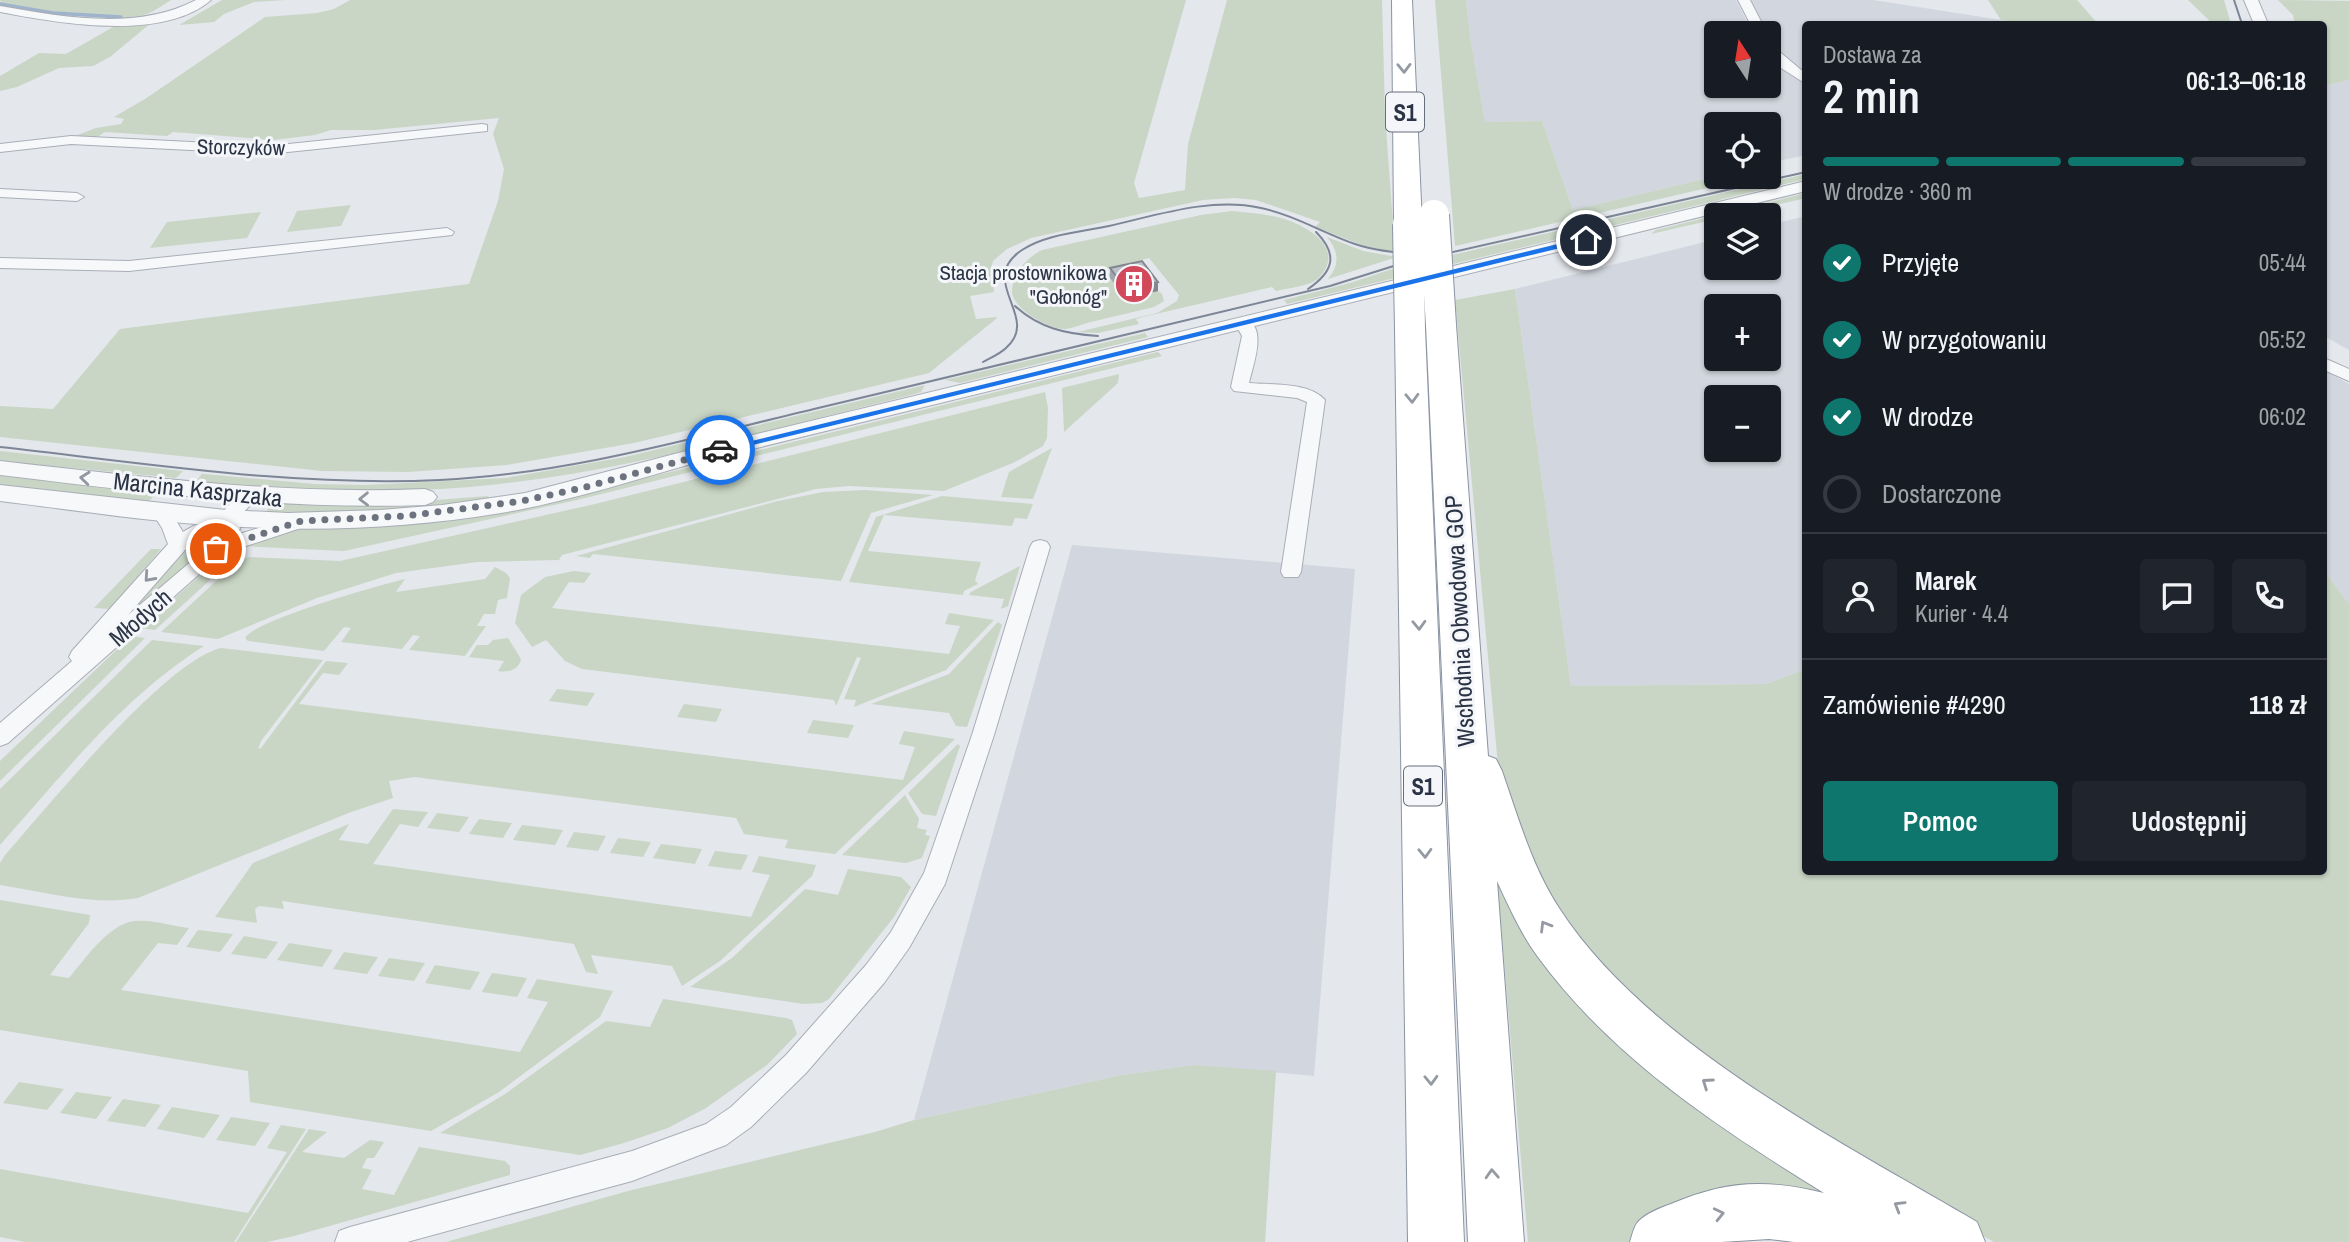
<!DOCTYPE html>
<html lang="pl">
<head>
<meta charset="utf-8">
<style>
	body { margin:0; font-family:"Archivo Narrow",sans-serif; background:#20242c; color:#f1f3f6; height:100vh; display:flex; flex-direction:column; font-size:26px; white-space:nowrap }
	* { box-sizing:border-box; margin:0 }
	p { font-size:23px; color:#9ea1a6 }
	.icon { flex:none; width:38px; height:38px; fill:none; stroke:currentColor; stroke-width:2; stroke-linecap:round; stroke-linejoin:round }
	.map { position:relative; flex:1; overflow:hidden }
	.drawer { position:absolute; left:1802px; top:21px; width:525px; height:854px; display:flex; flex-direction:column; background:#171b24; border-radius:7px; box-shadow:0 2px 5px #0004 }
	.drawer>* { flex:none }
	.needle { width:46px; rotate:348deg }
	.controls { position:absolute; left:1704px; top:21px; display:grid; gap:14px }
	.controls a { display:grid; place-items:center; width:77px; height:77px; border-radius:7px; background:#171b24; box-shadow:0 2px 5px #0004; font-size:35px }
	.pin { position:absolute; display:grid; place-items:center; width:60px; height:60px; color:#fff; margin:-30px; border:4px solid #fff; border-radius:50%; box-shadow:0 2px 7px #0007 }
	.courier { position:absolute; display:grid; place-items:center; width:70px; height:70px; margin:-35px; border:5px solid #1a73e8; border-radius:50%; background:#fff; color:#222; box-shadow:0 2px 9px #0007 }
	.headline em { font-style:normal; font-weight:600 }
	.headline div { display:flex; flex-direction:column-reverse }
	.headline { display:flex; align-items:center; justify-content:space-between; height:119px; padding:0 21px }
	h1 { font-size:46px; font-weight:600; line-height:52px }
	.bar { display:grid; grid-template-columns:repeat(4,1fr); gap:10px 7px; align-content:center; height:84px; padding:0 21px }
	.bar i { height:9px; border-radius:5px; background:#363941 }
	.bar .selected { background:#0f766e }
	.bar p { grid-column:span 4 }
	.line { display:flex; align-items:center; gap:18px; padding:0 21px; border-top:2px solid #363941 }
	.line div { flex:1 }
	.round { display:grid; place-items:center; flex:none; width:74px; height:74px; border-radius:7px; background:#20242c }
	ol { padding:0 21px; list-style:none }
	li { display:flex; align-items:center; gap:21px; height:77px }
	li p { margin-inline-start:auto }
	li .icon { padding:7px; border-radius:50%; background:#0f766e; color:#fff; stroke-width:4 }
	li:last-child { color:#9ea1a6 }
	li i { width:38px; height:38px; border:4px solid #363941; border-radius:50% }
	.primary-button { display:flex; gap:14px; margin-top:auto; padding:14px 21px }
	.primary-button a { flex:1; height:80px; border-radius:7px; background:#0f766e; color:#fff; font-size:28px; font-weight:600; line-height:80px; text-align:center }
	.primary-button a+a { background:#20242c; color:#f1f3f6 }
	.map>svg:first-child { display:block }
	.built { fill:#d2d6de; fill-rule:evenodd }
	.green { fill:#c9d6c5 }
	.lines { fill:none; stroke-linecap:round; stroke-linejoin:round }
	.stream { stroke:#9fb4cc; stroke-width:3.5 }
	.minor-casing { stroke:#a9aeb7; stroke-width:2 }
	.tertiary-casing { stroke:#a9aeb7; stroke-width:2 }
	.motorway-casing { stroke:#8b94a3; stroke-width:2 }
	.minor { fill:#f7f8fa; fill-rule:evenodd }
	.tertiary { fill:#f7f8fa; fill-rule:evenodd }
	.motorway { fill:#fff; fill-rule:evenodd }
	.tram { stroke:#7d8696; stroke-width:2 }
	.motorway-bridge-casing { stroke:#8b94a3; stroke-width:32; stroke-linecap:butt }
	.motorway-bridge { stroke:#fff; stroke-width:30 }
	.wall { fill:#a1a5ae }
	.shaded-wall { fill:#83868d }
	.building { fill:#bbc0ca; stroke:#83868d; stroke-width:2 }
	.oneway { stroke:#959aa2 }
	.oneway2 { stroke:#9196a0 }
	.route { fill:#1a73e8 }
	.done { stroke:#6c737f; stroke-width:7; stroke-dasharray:0 12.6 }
	.labels { text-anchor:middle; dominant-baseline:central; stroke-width:6; stroke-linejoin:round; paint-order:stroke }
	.far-street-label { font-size:21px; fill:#2b3445; stroke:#f4f6f9 }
	.far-poi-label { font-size:21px; fill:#2b3445; stroke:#f4f6f9; text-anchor:end }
	.shield { fill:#f4f6f9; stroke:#676e7b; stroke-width:2 }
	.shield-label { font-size:23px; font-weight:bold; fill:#2b3445 }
	.street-label { font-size:24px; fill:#2b3445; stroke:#f4f6f9 }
</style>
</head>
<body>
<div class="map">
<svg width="2349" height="1242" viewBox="0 0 2349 1242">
	<rect width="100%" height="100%" fill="#e4e7ec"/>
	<g class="built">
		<polygon points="1466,0 1736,0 1753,33 1717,33 1717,86 1769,86 1769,55 1806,86 1806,155 1769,163 1769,124 1717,124 1717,176 1573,210 1542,121 1485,122 1470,36"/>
		<polygon points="1751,0 1873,0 2027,24 1806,24 1806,73 1791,63 1771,40"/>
		<polygon points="2349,80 2349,350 2324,336 2324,86"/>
		<path d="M1806,216V669L1766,684L1571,686L1515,289L1717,239V268H1769V225ZM1717,306H1769V359H1717ZM1717,397H1769V450H1717Z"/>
		<polygon points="2324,370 2349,384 2349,604 2324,570"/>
		<polygon points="1072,545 1355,569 1314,1076 1194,1065 1122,1075 914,1120"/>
	</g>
	<g class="green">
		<path d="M0,0H171C163,5 152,13 143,15C110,22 35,13 2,4Z"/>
		<polygon points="222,0 286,0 254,2 224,14 214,22 179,25"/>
		<polygon points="350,0 1186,0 1134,183 1139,198 1185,190 1188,144 1227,0 1382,0 1385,114 1395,252 1365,246 1315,227 1320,222 1256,200 1235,198 1203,200 1031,238 1007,249 993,261 991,268 994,292 970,296 976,319 997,317 996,319 929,373 634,443 507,465 408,472 322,471 0,437 0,406 53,409 120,329 469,284 498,201 504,169 493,134 499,118 374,130 331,130 315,135 274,140 173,132 167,136 105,132 97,137 75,136 96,128 121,124 124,119 114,117 145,99 265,17 317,13 334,9"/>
		<polygon points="1435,0 1466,0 1470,36 1485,122 1542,121 1573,210 1717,176 1755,177 1455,246"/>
		<polygon points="1988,0 2077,0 2098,24 2027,24 2001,20"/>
		<polygon points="2188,0 2224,0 2231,24 2213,24"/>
		<polygon points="2278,0 2349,1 2349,80 2324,86 2324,24 2295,24 2293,15"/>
		<polygon points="151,23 110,57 93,66 59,68 17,87 0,91 0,76 39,53 66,54 113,27"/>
		<polygon points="1806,174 1806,179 1287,304 1284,300 1350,283 1395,268"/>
		<polygon points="1806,193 1806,198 1734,215 1717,215 1717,219 1651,234 1656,230"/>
		<polygon points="351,205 341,226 287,232 297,211"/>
		<path d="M1232,211C1252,213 1271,214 1290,221C1309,228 1340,247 1324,271C1321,275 1318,280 1313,282C1302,287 1288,288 1276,291L1272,287L1147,316L1136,319L1139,324L1098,333L1078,332L1157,313L1177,301L1179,295L1149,258L1102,270L1106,274L1130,268L1162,294L1164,301L1154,307C1133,312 1112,317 1091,322C1083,324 1074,328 1065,329C1050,330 1010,308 1012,290C1013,273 1026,258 1042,250L1201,215Z"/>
		<polygon points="261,212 247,238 150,248 167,222"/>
		<path d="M1327,237L1363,251L1397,257L1328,279C1340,265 1339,251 1327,237Z"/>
		<polygon points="1515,289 1571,686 1766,684 1806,669 1806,872 2324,872 2324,570 2349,604 2349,1242 1994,1242 1873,1174 1614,991 1544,897 1499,776 1455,300"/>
		<polygon points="1145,333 1148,337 960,383 945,380"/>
		<polygon points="1158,352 1162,356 577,500 344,551 241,546 294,529 368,527 605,488"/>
		<polygon points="1119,374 1118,383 1064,432 1062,388"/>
		<path d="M925,385L921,392L911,395C766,430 620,474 470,487C375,495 290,490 195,482L202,474L193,473L315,484L365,485L505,478L625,457Z"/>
		<polygon points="1045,392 1048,408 1047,438 1043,446 1015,462 944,491 849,486 816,489 562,555 559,560 477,562 396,573 317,598 218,639 161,632 228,570 248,557 340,561 595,504"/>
		<polygon points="1052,448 1033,499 1001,497 1009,472"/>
		<polygon points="0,451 183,471 176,478 186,479 0,461"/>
		<polygon points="0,476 169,494 156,494 148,502 0,486"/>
		<polygon points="865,490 933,495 871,513 841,581 593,554 590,558 576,556 778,501 823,492"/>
		<path d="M487,496L489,497L488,500C415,508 343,514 269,513L267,510L271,505L280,504L372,505Z"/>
		<polygon points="942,496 1033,504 1027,519 1015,518 1012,526 884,515 868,551 981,562 975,580 978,584 964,591 963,595 849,582 876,517"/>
		<polygon points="151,549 161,549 110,609 94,608"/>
		<polygon points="185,552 200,553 122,624 119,624"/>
		<polygon points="224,555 241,557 220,571 155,630 140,628"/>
		<polygon points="1020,566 1008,606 1001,609 1004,599 969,595 971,592"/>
		<path d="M495,567L506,573L510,578L507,598L498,600L495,614H484L477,626H486L465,656L409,650L420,636L413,635L402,649L341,642L351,628L344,627L324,651L248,641L245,638C255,620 380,585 405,579L396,592L485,579Z"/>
		<polygon points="574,571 591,573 584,583 569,582 552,608 949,654 960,626 945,624 949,613 994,620 946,670 854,707 856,700 844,699 861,658 857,657 836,706 834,700 582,669 565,661 546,640 532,647 515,623 521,595 545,577"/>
		<polygon points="998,622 1002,625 967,727 956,726 949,713 871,704 949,674"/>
		<polygon points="131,636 145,638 0,781 0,761"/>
		<path d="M508,638L521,659C519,670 508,673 498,671L504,661L469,657L477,645H488L493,640Z"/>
		<path d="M152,640L204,646C123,697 63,774 0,845V789Z"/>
		<path d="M221,648L323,660L261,741L258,749L261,748L326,661L348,663L339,675L323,673L299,704L903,780L915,747L899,744L904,731L955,739L835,854L785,848L788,840L744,834L736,818L414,777L389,781L393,798L351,812L138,898C93,906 45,892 0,885V863L5,855C47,808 165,661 221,648Z"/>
		<polygon points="557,689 595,693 587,706 549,701"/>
		<polygon points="684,704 722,709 716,722 677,717"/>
		<polygon points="813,720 854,725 848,738 807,733"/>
		<polygon points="958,744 960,746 936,816 922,814 908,793"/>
		<polygon points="905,795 919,819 917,828 927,830 925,835 930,836 922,858 906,863 842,855"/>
		<polygon points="393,809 428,812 418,827 400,824 373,864 751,917 770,875 752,872 759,856 816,865 812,876 720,961 682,986 672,966 591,955 598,974 586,972 574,944 282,901 284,909 259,906 255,909 257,923 215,917 253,863 349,824 339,840 368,844"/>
		<polygon points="437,813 469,817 459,832 427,828"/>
		<polygon points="479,819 512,823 503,838 469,834"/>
		<polygon points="522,825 563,830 555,845 513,840"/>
		<polygon points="574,832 606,836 598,851 566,847"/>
		<polygon points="618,838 650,842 651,842 643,857 610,853"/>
		<polygon points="661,844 702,849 695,864 653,858"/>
		<polygon points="715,851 748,855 741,870 708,866"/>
		<polygon points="1495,856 1524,907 1861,1216 1631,1242 1528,1242"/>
		<polygon points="848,869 901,877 911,887 894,917 829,999 822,1003 803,1004 690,987 732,958 805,889 838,895"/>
		<path d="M0,900L90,915L89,923L50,975L69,978C84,960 109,924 134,921C151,919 172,926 189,928L177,945L158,943L121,990L520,1052L548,1002L527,998L537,979L613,991L600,1017L499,1092L431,1131L250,1102L248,1071L0,1030Z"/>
		<polygon points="198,930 233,934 220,952 186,947"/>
		<polygon points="244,936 278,942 266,959 231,954"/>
		<polygon points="289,943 333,950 322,967 277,960"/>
		<polygon points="344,952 377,957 378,957 367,974 333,969"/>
		<polygon points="389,958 425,963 414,981 378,976"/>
		<polygon points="435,965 480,972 470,990 425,983"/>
		<polygon points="492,973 527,978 517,997 482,992"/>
		<polygon points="663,999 786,1018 792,1020 797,1034 767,1065 706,1108 668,1128 624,1143 580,1155 440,1133 505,1094 606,1021 650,1027"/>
		<polygon points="1194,1065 1276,1071 1265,1242 446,1242 628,1191 875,1132 914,1120 1122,1075"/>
		<polygon points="19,1082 64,1089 47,1110 3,1103"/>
		<polygon points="76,1092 112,1097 96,1119 60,1113"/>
		<polygon points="123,1099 161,1105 145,1127 107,1121"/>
		<polygon points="172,1107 220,1115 204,1138 157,1129"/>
		<polygon points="231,1117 270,1123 255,1146 216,1140"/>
		<polygon points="281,1125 306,1129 234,1242 25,1242 0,1237 0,1169 248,1213 287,1152 267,1148"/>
		<polygon points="309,1129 327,1132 302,1152 344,1158 370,1140 384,1142 374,1158 367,1158 362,1168 372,1170 362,1189 394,1195 419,1147 505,1161 510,1166 510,1175 294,1236 267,1242 236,1242"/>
	</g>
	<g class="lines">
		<polyline class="stream" points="0,4 53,13 121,17"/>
		<g class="minor-casing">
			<g id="minor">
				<path d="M196,0H211C163,42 57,23 0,12V6C63,17 137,31 196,0Z"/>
				<polygon points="1738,0 1750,0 1767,33 1755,33"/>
				<polygon points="1769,43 1806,74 1806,84 1781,68 1769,55"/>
				<polygon points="482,124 487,125 487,131 269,154 71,144 0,152 0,144 71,136 269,146"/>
				<polygon points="0,189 77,193 84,197 77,201 0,197"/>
				<polygon points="447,228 454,232 452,235 129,271 0,268 0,258 129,261"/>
				<path d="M1243,318C1269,325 1253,364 1249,383C1272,385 1309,382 1325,400L1301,572L1298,577H1284L1281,572L1307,402L1297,398L1234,391L1231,387L1242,336L1235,323Z"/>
				<polygon points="2324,358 2349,369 2349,381 2324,370"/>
				<path d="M250,489L257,491L260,495L237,519L240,529L236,535L300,515L307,516L310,521L307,526L222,554L8,743L0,746V723L72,661L69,657L72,651L168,544L162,528L151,511L154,507H168L183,532C195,524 207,521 219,514C231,507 236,492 250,489ZM220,528L194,559L128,615L185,550Z"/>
				<polygon points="1040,540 1047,542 1050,547 994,735 945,884 909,948 884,983 806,1073 751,1127 726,1145 632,1181 407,1242 335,1242 339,1231 350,1227 632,1151 706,1124 731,1107 786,1055 866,965 891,932 924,873 972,735 1030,547 1033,542"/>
			</g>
		</g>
		<g class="tertiary-casing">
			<g id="tertiary">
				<polygon points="2244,0 2258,0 2268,24 2254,24"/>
				<path d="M1806,181V191L691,464C628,482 566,502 501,513C410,528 318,532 226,526C151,522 75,510 0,501V485L226,510L288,513L380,510L442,505L525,493L686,451Z"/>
				<path d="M0,461C142,477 282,495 425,489L433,492L437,497L433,502L425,505C282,510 142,492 0,475Z"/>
			</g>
		</g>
		<g class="motorway-casing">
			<g id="motorway">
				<polygon points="1392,0 1412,0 1422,224 1418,230 1408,232 1398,230 1394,224"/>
				<path d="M1441,316L1452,319L1456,325L1488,756L1496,759L1502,771C1518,817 1532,867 1559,908C1646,1043 1841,1142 1977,1222L1985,1242H1794L1769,1239L1721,1242H1630C1632,1236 1634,1226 1638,1222C1645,1214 1662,1207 1671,1204C1727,1180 1766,1179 1824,1193C1719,1128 1612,1058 1538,957C1521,934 1509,907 1497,881L1524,1242H1468L1426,325L1430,319Z"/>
				<polygon points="1410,320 1421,323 1425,329 1464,1242 1408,1242 1395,329 1399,323"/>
			</g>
		</g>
		<use href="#minor" class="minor"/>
		<use href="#tertiary" class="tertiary"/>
		<use href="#motorway" class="motorway"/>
		<g class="tram">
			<polyline points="2234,0 2242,24"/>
			<path d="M1308,289C1333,272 1339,255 1316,232"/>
			<path d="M1015,306C1039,328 1066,334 1098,336"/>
			<path d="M983,362C990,358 1000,354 1006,348C1042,317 975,281 1022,250C1046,234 1081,232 1109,226C1158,215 1210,197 1261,208C1294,215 1323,233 1355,244C1376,251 1396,253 1418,254"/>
			<path d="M0,447C146,463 293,487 440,480C567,474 692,438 814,409C986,368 1158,327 1330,286L1400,264L1806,172"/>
		</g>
		<g class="motorway-bridge-casing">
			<g id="motorway-bridge">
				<polyline points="1434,215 1441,325"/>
				<polyline points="1408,224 1410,329"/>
			</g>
		</g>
		<use href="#motorway-bridge" class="motorway-bridge"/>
	</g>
	<polygon class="wall" points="1110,268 1158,291 1126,298 1110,278"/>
	<polygon class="shaded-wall" points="1158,282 1158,291 1126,298 1126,289"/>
	<polygon class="building" points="1142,261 1158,282 1126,289 1110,268"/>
	<defs><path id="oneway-chevron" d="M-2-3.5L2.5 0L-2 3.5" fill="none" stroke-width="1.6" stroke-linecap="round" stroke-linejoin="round" transform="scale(1.75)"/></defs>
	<g class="oneway">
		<use href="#oneway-chevron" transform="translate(1404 68) rotate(89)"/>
		<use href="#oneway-chevron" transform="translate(1412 398) rotate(88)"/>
		<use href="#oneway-chevron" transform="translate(1419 625) rotate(88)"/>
		<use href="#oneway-chevron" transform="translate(1425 853) rotate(88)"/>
		<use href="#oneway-chevron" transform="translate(1545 926) rotate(-121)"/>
		<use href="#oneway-chevron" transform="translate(1431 1080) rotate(88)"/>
		<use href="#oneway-chevron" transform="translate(1707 1083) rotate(-145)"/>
		<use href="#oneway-chevron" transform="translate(1492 1174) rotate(-93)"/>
		<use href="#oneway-chevron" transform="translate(1899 1206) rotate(-149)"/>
		<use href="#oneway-chevron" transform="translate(1719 1214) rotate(-13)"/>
	</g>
	<g class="oneway2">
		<use href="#oneway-chevron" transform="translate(85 478) rotate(-174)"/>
		<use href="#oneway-chevron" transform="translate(364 499) rotate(179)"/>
		<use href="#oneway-chevron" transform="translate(149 577) rotate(132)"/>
	</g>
	<polygon class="route" points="1586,237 1589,241 720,453 715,450"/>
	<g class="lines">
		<polyline class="done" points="216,549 301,521 406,516 522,501 582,488 720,450"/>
	</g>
	<defs>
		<g id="building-disc" transform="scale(2.0125)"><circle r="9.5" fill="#d1495b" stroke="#f4f6f9"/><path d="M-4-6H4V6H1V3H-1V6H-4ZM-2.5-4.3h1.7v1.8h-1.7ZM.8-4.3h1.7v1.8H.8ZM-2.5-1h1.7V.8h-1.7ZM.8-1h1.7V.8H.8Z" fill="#fff"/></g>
	</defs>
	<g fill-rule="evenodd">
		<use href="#building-disc" x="1134" y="284"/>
	</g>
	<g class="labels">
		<g class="far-street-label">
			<text transform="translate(241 147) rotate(1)">Storczyków</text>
		</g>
		<g class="far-poi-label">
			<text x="1107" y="272">Stacja prostownikowa<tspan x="1107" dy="24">"Gołonóg"</tspan></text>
		</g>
		<g class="shield">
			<rect x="1386" y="92.5" width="38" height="39" rx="5"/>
			<rect x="1404" y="766.5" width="38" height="39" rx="5"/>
		</g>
		<g class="shield-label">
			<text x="1405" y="112">S1</text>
			<text x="1423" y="786">S1</text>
		</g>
		<g class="street-label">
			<text transform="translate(198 489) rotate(6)">Marcina Kasprzaka</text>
			<text transform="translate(140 617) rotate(-41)">Młodych</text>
			<text transform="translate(1459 621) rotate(-93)">Wschodnia Obwodowa GOP</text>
		</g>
	</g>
</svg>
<div class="controls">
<a><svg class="needle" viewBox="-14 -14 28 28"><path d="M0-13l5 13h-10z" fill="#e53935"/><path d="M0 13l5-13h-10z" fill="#9ea1a6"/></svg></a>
<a><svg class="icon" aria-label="locate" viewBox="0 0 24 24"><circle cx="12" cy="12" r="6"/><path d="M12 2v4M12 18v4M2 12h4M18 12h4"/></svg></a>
<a><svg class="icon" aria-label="layers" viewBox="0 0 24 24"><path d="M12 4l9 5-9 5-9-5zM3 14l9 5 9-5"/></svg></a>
<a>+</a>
<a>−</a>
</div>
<div class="pin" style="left:216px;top:549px;background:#ea580c"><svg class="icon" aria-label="bag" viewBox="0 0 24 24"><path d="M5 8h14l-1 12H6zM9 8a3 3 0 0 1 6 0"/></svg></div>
<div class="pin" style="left:1586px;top:240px;background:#1f2937"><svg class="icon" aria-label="home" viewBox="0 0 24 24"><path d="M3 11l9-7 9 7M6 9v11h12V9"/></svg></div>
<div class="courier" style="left:720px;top:450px"><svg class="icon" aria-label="car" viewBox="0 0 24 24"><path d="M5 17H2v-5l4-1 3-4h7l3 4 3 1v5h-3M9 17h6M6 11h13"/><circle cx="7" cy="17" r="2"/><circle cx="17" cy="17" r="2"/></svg></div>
<section class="drawer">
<div class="headline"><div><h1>2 min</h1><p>Dostawa za</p></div><em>06:13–06:18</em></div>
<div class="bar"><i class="selected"></i><i class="selected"></i><i class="selected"></i><i></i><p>W drodze · 360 m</p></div>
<ol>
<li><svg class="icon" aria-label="check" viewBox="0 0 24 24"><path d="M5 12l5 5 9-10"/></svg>Przyjęte<p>05:44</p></li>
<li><svg class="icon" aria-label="check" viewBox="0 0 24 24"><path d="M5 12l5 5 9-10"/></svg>W przygotowaniu<p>05:52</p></li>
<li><svg class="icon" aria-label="check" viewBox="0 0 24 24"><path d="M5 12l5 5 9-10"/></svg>W drodze<p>06:02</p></li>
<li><i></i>Dostarczone</li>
</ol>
<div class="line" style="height:126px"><a class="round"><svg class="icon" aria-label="person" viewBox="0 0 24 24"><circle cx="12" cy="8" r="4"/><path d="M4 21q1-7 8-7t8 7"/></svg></a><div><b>Marek</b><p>Kurier · 4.4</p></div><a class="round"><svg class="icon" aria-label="chat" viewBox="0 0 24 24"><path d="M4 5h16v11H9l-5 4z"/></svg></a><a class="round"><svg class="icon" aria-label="phone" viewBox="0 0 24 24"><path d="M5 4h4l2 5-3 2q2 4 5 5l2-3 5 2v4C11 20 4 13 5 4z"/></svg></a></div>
<div class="line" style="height:91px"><div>Zamówienie #4290</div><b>118 zł</b></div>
<div class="primary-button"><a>Pomoc</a><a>Udostępnij</a></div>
</section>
</div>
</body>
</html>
